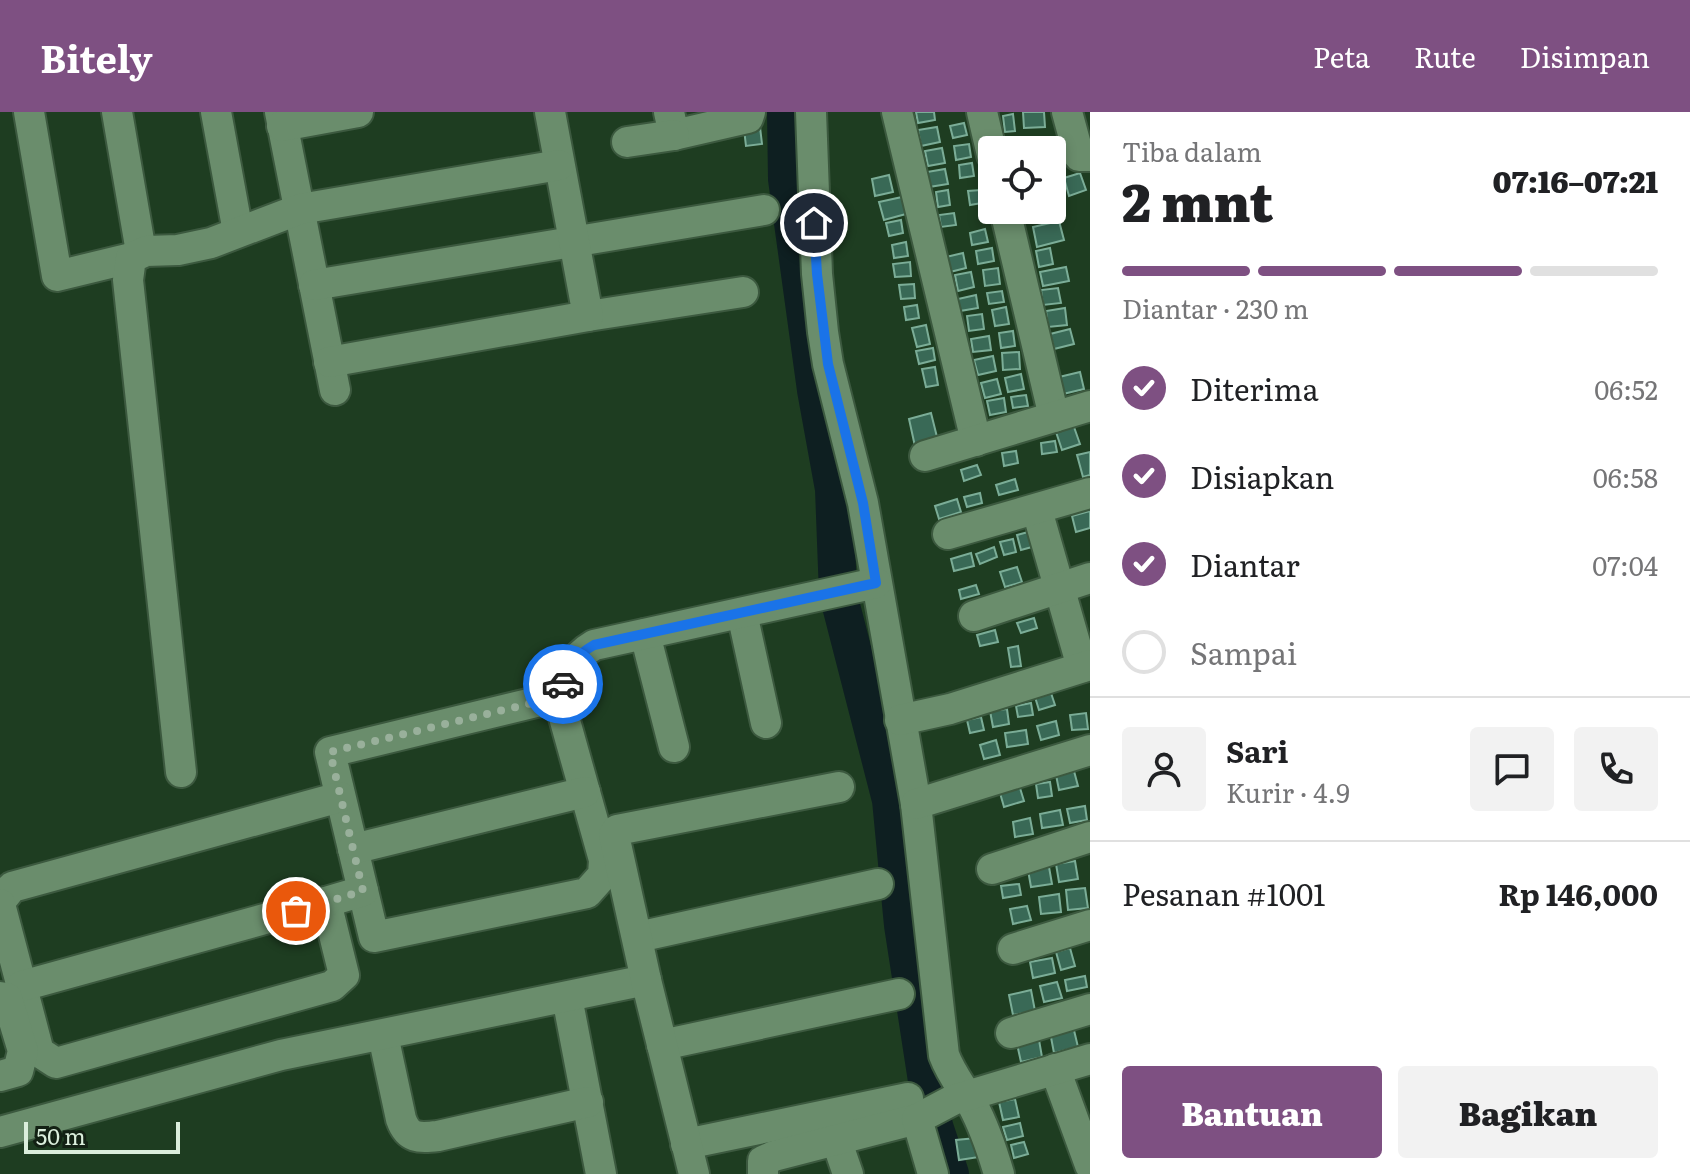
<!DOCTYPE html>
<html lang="id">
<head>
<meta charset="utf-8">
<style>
	body { margin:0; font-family:Literata,serif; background:#f2f2f2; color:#202124; height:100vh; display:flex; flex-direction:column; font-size:30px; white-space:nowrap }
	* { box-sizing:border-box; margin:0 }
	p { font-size:26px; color:#757577 }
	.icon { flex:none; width:44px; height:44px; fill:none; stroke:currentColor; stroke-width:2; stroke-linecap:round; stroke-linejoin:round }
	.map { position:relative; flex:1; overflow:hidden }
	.panel { display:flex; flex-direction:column; background:#fff; width:600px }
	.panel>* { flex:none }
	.tools { position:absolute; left:978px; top:24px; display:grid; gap:16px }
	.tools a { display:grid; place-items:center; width:88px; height:88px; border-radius:8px; background:#fff; box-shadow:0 4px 12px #0003; font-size:40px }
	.scale { position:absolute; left:24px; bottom:20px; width:156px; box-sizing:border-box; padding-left:8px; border:4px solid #dbeedc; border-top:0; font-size:22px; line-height:28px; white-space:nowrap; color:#dbeedc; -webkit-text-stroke:6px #132114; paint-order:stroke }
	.pin { position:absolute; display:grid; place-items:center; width:68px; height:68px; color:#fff; margin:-34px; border:4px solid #fff; border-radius:50%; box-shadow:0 2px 8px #0007 }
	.courier { position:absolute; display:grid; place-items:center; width:80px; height:80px; margin:-40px; border:6px solid #1a73e8; border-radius:50%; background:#fff; color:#222; box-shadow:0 2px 10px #0007 }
	.overview em { font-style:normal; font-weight:800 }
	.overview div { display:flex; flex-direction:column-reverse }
	.overview { display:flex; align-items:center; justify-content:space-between; height:136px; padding:0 32px }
	h1 { font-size:52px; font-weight:800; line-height:60px }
	.bar { display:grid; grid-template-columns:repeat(4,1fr); gap:12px 8px; align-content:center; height:96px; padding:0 32px }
	.bar i { height:10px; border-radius:6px; background:#e0e0e0 }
	.bar .selected { background:#7e5082 }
	.bar p { grid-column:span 4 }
	.line { display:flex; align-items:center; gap:20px; padding:0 32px; border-top:2px solid #e0e0e0 }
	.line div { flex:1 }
	.round { display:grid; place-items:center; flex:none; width:84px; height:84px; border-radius:8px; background:#f2f2f2 }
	ol { padding:0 32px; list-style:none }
	li { display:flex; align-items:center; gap:24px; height:88px }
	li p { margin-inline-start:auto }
	li .icon { padding:8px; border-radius:50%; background:#7e5082; color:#fff; stroke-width:4 }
	li:last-child { color:#757577 }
	li i { width:44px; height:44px; border:4px solid #e0e0e0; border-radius:50% }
	.primary-button { display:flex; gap:16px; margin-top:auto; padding:16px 32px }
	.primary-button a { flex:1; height:92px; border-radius:8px; background:#7e5082; color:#fff; font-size:32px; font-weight:800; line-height:92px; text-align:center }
	.primary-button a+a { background:#f2f2f2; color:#202124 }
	header { display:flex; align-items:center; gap:48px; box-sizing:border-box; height:112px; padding:0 40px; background:#7e5082; color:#fff }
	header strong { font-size:38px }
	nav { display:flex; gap:44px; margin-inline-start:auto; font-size:28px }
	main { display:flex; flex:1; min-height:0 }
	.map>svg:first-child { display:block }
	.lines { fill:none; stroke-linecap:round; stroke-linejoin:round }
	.river { stroke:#0e1f21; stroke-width:38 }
	.building { fill:#396956; stroke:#7bad97; stroke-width:2 }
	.minor-casing { stroke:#3c593f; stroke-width:34 }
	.minor { stroke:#6a8d6c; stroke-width:30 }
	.done { stroke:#99b09b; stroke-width:8; stroke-dasharray:0 14.4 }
	.route { stroke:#1a73e8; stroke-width:10 }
</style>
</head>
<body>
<header>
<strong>Bitely</strong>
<nav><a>Peta</a><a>Rute</a><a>Disimpan</a></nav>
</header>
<main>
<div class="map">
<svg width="1090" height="1062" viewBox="0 0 1090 1062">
	<rect width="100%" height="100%" fill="#1e3d21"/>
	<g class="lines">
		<polyline class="river" points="786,0 787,67 816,278 834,377 838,482 891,688 903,813 934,1014 950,1062"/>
	</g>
	<g class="building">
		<polygon points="916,0 934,0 935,8 918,11"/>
		<polygon points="1023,0 1044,0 1045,15 1024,16"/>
		<polygon points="1013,2 1015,19 1005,20 1003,4"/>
		<polygon points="964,11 967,23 953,26 950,14"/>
		<polygon points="760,15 762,32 746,34 744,17"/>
		<polygon points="937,15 940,30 921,34 918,18"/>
		<polygon points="1048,27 1048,38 1028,38 1027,28"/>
		<polygon points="969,32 971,45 956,48 954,34"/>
		<polygon points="942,36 945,51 928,54 925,39"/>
		<polygon points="972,51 974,64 960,66 959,53"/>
		<polygon points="945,57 948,72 929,75 927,60"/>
		<polygon points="1080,61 1086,78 1069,84 1064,66"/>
		<polygon points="889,63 893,80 875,84 872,67"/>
		<polygon points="1059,70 1063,92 1052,94 1052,71"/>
		<polygon points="948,78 950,93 938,95 936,80"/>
		<polygon points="981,78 982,91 970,93 968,79"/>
		<polygon points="902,85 906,102 884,108 879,90"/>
		<polygon points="954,101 956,113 941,115 939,103"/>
		<polygon points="901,108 903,121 889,124 886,111"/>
		<polygon points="1059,109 1064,128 1037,135 1033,115"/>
		<polygon points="985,117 988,130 972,133 970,121"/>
		<polygon points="906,130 908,144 894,146 892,133"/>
		<polygon points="992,136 994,149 978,152 976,139"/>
		<polygon points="1050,136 1053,152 1039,155 1036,139"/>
		<polygon points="963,141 966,156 950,160 946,145"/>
		<polygon points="910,150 911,164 895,165 893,152"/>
		<polygon points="1066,155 1069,169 1043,174 1040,160"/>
		<polygon points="998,156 1000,172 985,174 983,158"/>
		<polygon points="971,160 974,175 958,179 955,163"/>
		<polygon points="914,172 915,186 901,187 899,173"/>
		<polygon points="1058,176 1061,191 1043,193 1041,178"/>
		<polygon points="1002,179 1004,190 989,192 987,181"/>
		<polygon points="976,183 978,196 960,199 958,187"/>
		<polygon points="917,193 919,206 906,208 904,195"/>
		<polygon points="1006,195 1009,212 995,214 992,198"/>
		<polygon points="1065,196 1067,213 1048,215 1046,199"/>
		<polygon points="982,202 984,217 969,219 967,204"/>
		<polygon points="926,213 930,232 917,235 912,216"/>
		<polygon points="1070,217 1074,232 1054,237 1050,222"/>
		<polygon points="1013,219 1015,234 1001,236 999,221"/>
		<polygon points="989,224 991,238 973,240 971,227"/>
		<polygon points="933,236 935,248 919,252 916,239"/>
		<polygon points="1019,240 1020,257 1003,258 1002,241"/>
		<polygon points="993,244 996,259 978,263 974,248"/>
		<polygon points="935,255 938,273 926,275 922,257"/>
		<polygon points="1080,260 1084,277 1063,282 1059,265"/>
		<polygon points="1021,262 1024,277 1008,280 1005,266"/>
		<polygon points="997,267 1001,282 985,286 981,271"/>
		<polygon points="1026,283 1028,294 1013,296 1011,285"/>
		<polygon points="1004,286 1006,300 990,303 987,289"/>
		<polygon points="931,301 939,333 916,339 909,307"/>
		<polygon points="1074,315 1080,332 1062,338 1056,320"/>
		<polygon points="1055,329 1057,340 1042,342 1041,331"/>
		<polygon points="1016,339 1018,351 1004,354 1002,341"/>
		<polygon points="1090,340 1090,363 1083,365 1077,343"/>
		<polygon points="977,353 981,363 964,369 961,358"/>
		<polygon points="1015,367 1018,378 999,383 996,373"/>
		<polygon points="980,381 982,391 967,395 964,385"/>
		<polygon points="957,387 961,400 939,407 935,394"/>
		<polygon points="1090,399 1090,416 1076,420 1072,404"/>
		<polygon points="1028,420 1032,435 1021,438 1017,423"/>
		<polygon points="1013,427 1016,440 1004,443 1000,430"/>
		<polygon points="994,435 997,445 980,452 976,442"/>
		<polygon points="971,441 974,454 954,459 951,447"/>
		<polygon points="1017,455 1022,470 1005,475 1000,460"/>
		<polygon points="976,473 979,482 961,487 959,478"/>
		<polygon points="1034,506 1037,516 1021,521 1017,511"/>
		<polygon points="995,518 998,530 980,534 977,523"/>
		<polygon points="1018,534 1021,554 1011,555 1008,536"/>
		<polygon points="1051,581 1055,593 1039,598 1035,585"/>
		<polygon points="1031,591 1033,603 1018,605 1016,594"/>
		<polygon points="1007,597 1009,612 993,615 990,599"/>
		<polygon points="1086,601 1088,617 1072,618 1070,603"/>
		<polygon points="981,605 984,618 970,621 967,608"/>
		<polygon points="1056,609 1059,623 1041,628 1037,614"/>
		<polygon points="1026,618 1028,632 1007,635 1005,621"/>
		<polygon points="996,628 1000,643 984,647 980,633"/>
		<polygon points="1074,659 1078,674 1059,678 1056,663"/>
		<polygon points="1050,670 1052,684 1038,686 1036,672"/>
		<polygon points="1020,676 1024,689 1004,695 1000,681"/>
		<polygon points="1085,694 1087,708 1070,711 1067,697"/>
		<polygon points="1060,698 1063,713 1042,716 1040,702"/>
		<polygon points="1030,706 1033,722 1015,725 1013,710"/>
		<polygon points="1075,749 1078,767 1059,770 1056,752"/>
		<polygon points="1049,755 1052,772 1031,775 1028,758"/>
		<polygon points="1019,772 1021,783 1003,786 1001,774"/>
		<polygon points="1085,776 1088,796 1068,798 1066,778"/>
		<polygon points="1059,782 1061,800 1041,802 1039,785"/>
		<polygon points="1027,794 1031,808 1013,812 1010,797"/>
		<polygon points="1070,836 1075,854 1061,858 1056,840"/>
		<polygon points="1052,846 1055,861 1033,866 1030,850"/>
		<polygon points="1085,864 1087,875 1067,879 1065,868"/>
		<polygon points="1057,870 1062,886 1044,890 1040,874"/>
		<polygon points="1031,878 1035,899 1013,903 1009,883"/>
		<polygon points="1073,914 1078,935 1054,941 1050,920"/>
		<polygon points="1039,928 1042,945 1021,950 1017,932"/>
		<polygon points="1015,987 1019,1005 1003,1008 999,990"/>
		<polygon points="1020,1011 1023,1024 1007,1028 1003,1015"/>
		<polygon points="976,1026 979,1045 959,1048 956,1028"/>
		<polygon points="1024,1030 1028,1042 1014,1046 1011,1033"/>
	</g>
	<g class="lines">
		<g class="minor-casing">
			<g id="minor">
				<polyline points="29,0 57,164 131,146"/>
				<polyline points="117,0 141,140"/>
				<polyline points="216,0 238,120"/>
				<polyline points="280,0 335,278"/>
				<polyline points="669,0 674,23 748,6 750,0"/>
				<path d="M811,0L817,162L823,220L828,252L863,391L916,692L944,943C951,962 962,975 972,992C984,1014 992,1038 999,1062"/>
				<polyline points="897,0 976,329"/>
				<polyline points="982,0 992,43"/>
				<polyline points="1067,0 1079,44 1090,44"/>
				<polyline points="282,14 358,0"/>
				<polyline points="627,30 674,23"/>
				<polyline points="1005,98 1054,305"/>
				<polyline points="314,173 764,98"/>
				<polyline points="588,204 743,180"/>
				<polyline points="329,250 588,204 550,0"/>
				<polyline points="925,344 1090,294"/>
				<polyline points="1037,398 1082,555"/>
				<polyline points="948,422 1090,381"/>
				<polyline points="742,501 766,611"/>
				<polyline points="974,504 1090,466"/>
				<polyline points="645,522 674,635"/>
				<path d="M561,584L330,640L374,825L587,781L603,763L604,748L560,591C565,565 570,547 594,533L876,471"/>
				<polyline points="900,608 950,597 1090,553"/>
				<polyline points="181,660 128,168 131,146 146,139 178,138 211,131 300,97 559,53"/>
				<polyline points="916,692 1090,638"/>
				<polyline points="353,737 585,680"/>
				<polyline points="992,757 1090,725"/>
				<polyline points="0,790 12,775 340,685"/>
				<polyline points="0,792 39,940 56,951 332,874 344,863 326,790 363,779"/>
				<polyline points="638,825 878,772"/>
				<polyline points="1013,837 1090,813"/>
				<polyline points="22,874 326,790"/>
				<polyline points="0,885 7,886 23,939 18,959 0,964"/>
				<polyline points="567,885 601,1062"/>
				<polyline points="1011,921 1090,897"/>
				<path d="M383,923L401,1007C408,1027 419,1026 438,1024L588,990"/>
				<polyline points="662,933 899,882"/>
				<polyline points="1055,957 1090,1053"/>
				<polyline points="0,1020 281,943 646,868"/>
				<polyline points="836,1027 848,1062"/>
				<polyline points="686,1032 908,986"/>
				<polyline points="694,1062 646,868 614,723 617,718 839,675"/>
				<polyline points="763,1062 763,1049 774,1044 917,1007"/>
				<polyline points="933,1062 917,1007 953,988 1090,947"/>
			</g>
		</g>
		<use href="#minor" class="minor"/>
	</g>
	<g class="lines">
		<polyline class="done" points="296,799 363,779 330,640 561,584 563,572"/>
		<path class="route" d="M563,572C567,554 578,542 594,533L876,471L863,391L828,252L817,162L814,111"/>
	</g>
</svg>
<div class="tools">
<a><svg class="icon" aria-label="locate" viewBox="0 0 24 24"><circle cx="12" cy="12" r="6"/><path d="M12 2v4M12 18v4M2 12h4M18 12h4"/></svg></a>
</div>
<div class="scale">50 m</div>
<div class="pin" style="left:296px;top:799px;background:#ea580c"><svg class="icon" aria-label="bag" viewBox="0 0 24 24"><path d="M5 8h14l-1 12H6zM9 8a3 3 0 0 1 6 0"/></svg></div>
<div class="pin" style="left:814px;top:111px;background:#1f2937"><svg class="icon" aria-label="home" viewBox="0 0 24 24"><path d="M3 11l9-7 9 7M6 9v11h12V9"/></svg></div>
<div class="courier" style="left:563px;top:572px"><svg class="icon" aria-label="car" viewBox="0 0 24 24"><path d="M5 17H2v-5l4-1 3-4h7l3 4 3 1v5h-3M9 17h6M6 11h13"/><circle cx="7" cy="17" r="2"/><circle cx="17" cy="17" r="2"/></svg></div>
</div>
<section class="panel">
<div class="overview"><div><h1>2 mnt</h1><p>Tiba dalam</p></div><em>07:16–07:21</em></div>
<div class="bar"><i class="selected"></i><i class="selected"></i><i class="selected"></i><i></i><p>Diantar · 230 m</p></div>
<ol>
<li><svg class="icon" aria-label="check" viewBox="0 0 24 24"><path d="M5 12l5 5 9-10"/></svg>Diterima<p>06:52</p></li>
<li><svg class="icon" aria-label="check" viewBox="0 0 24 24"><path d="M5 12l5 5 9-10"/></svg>Disiapkan<p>06:58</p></li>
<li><svg class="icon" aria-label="check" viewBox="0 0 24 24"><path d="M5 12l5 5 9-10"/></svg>Diantar<p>07:04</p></li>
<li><i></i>Sampai</li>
</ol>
<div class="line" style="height:144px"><a class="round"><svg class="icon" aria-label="person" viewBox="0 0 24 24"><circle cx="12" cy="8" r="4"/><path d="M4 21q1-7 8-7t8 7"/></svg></a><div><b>Sari</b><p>Kurir · 4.9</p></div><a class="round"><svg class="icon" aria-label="chat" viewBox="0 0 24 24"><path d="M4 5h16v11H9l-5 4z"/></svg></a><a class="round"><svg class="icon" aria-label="phone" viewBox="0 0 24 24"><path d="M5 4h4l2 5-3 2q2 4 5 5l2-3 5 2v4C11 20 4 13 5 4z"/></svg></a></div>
<div class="line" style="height:104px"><div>Pesanan #1001</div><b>Rp 146,000</b></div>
<div class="primary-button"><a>Bantuan</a><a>Bagikan</a></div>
</section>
</main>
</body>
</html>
